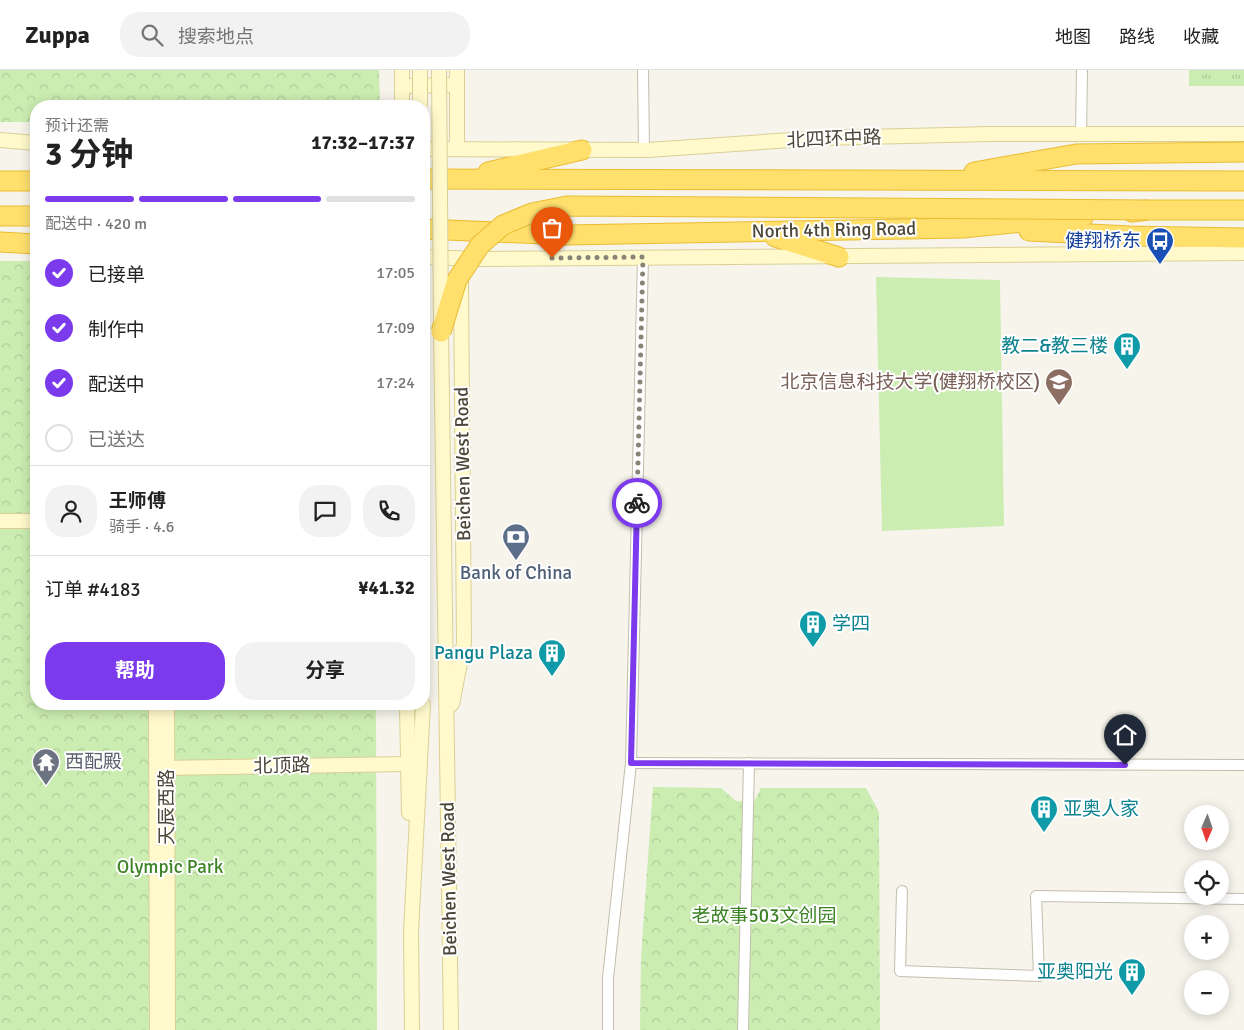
<!DOCTYPE html>
<html lang="zh">
<head>
<meta charset="utf-8">
<style>
	body { margin:0; font-family:Signika,"Noto Sans SC",sans-serif; background:#f2f2f2; color:#222; height:100vh; display:flex; flex-direction:column; font-size:19px; white-space:nowrap }
	* { box-sizing:border-box; margin:0 }
	p { font-size:16px; color:#767676 }
	.icon { flex:none; width:28px; height:28px; fill:none; stroke:currentColor; stroke-width:2; stroke-linecap:round; stroke-linejoin:round }
	.map { position:relative; flex:1; overflow:hidden }
	.side { position:absolute; left:30px; top:30px; width:400px; height:610px; display:flex; flex-direction:column; background:#fff; border-radius:20px; box-shadow:0 2px 12px #0003 }
	.side>* { flex:none }
	.needle { width:32px; rotate:182deg }
	.controls { position:absolute; left:1184px; top:735px; display:grid; gap:10px }
	.controls a { display:grid; place-items:center; width:45px; height:45px; border-radius:50%; background:#fff; box-shadow:0 2px 12px #0003; font-size:25px }
	.pin { position:absolute; display:grid; place-items:center; width:42px; height:42px; color:#fff; margin:-51px -21px; border-radius:50% 50% 50% 0; rotate:-45deg; box-shadow:0 0 5px #0007 }
	.pin .icon { rotate:45deg }
	.courier { position:absolute; display:grid; place-items:center; width:50px; height:50px; margin:-25px; border:4px solid #7c3aed; border-radius:50%; background:#fff; color:#222; box-shadow:0 1px 6px #0007 }
	.summary em { font-style:normal; font-weight:700 }
	.summary div { display:flex; flex-direction:column-reverse }
	.summary { display:flex; align-items:center; justify-content:space-between; height:85px; padding:0 15px }
	h1 { font-size:32px; font-weight:700; line-height:38px }
	.bar { display:grid; grid-template-columns:repeat(4,1fr); gap:8px 5px; align-content:center; height:60px; padding:0 15px }
	.bar i { height:6px; border-radius:4px; background:#e0e0e0 }
	.bar .active { background:#7c3aed }
	.bar p { grid-column:span 4 }
	.line { display:flex; align-items:center; gap:12px; padding:0 15px; border-top:1px solid #e0e0e0 }
	.line div { flex:1 }
	.round { display:grid; place-items:center; flex:none; width:52px; height:52px; border-radius:20px; background:#f2f2f2 }
	ol { padding:0 15px; list-style:none }
	li { display:flex; align-items:center; gap:15px; height:55px }
	li p { margin-inline-start:auto }
	li .icon { padding:5px; border-radius:50%; background:#7c3aed; color:#fff; stroke-width:4 }
	li:last-child { color:#767676 }
	li i { width:28px; height:28px; border:2px solid #e0e0e0; border-radius:50% }
	.cta { display:flex; gap:10px; margin-top:auto; padding:10px 15px }
	.cta a { flex:1; height:58px; border-radius:20px; background:#7c3aed; color:#fff; font-size:20px; font-weight:700; line-height:58px; text-align:center }
	.cta a+a { background:#f2f2f2; color:#222 }
	header { display:flex; align-items:center; gap:30px; box-sizing:border-box; height:70px; padding:0 25px; background:#fff; border-bottom:1px solid #e0e0e0 }
	header strong { font-size:24px }
	nav { display:flex; gap:28px; margin-inline-start:auto; font-size:18px }
	.search { width:350px; height:45px; background:#f2f2f2; display:flex; align-items:center; gap:12px; box-sizing:border-box; padding:0 18px; border-radius:20px; color:#767676; font-size:19px }
	.map>svg:first-child { display:block }
	.grass { fill:url(#grass-tufts) }
	.park { fill:url(#park-crowns) }
	.garden { fill:#cbedb1 }
	.lines { fill:none; stroke-linecap:round; stroke-linejoin:round }
	.street-casing { stroke:#c3beac; stroke-width:12 }
	.secondary-casing { stroke:#dad097; stroke-width:16 }
	.highway-casing { stroke:#eabc31; stroke-width:21 }
	.street { stroke:#fff; stroke-width:10 }
	.secondary { stroke:#fff9cc; stroke-width:14 }
	.highway { stroke:#ffe06d; stroke-width:19 }
	.secondary-bridge-casing { stroke:#dad097; stroke-width:16; stroke-linecap:butt }
	.highway-bridge-casing { stroke:#eabc31; stroke-width:21; stroke-linecap:butt }
	.secondary-bridge { stroke:#fff9cc; stroke-width:14 }
	.highway-bridge { stroke:#ffe06d; stroke-width:19 }
	.done { stroke:#878376; stroke-width:5; stroke-dasharray:0 9 }
	.route { stroke:#7c3aed; stroke-width:6 }
	.labels { text-anchor:middle; dominant-baseline:central; stroke-width:4; stroke-linejoin:round; paint-order:stroke }
	.street-label { font-size:19px; fill:#4b4637; stroke:#fff }
	.transit-label { font-size:19px; fill:#164399; stroke:#fff; text-anchor:end }
	.culture-label { font-size:19px; fill:#0d838f; stroke:#fff; text-anchor:end }
	.education-label { font-size:19px; fill:#785e54; stroke:#fff; text-anchor:end }
	.service-label { font-size:19px; fill:#4e5e75; stroke:#fff }
	.worship-label { font-size:19px; fill:#5b616d; stroke:#fff; text-anchor:start }
	.park-label { font-size:19px; fill:#3d8325; stroke:#fff }
</style>
</head>
<body>
<header>
<strong>Zuppa</strong>
<div class="search"><svg class="icon" aria-label="search" viewBox="0 0 24 24"><circle cx="10" cy="10" r="6"/><path d="M15 15l6 6"/></svg>搜索地点</div>
<nav><a>地图</a><a>路线</a><a>收藏</a></nav>
</header>
<div class="map">
<svg width="1244" height="960" viewBox="0 0 1244 960">
	<defs>
		<pattern id="grass-tufts" width="24" height="20" patternUnits="userSpaceOnUse" patternTransform="scale(1.25)"><rect width="24" height="20" fill="#cbedb1"/><path d="M3 7l-1-3M5 7V3M7 7l1-3M15 17l-1-3M17 17v-4M19 17l1-3" fill="none" stroke="#b0cd99"/></pattern>
		<pattern id="park-crowns" width="20" height="18" patternUnits="userSpaceOnUse" patternTransform="scale(1.25)"><rect width="20" height="18" fill="#cbedb1"/><path d="M2 6a3 3 0 1 1 6 0M12 15a3 3 0 1 1 6 0" fill="none" stroke="#b0cd99"/></pattern>
	</defs>
	<rect width="100%" height="100%" fill="#f6f4eb"/>
	<rect class="grass" x="1189" y="0" width="55" height="16"/>
	<g class="park">
		<polygon points="0,0 379,0 380,36 36,36 36,52 0,52"/>
		<polygon points="0,191 36,191 36,634 376,634 377,960 0,960"/>
		<polygon points="653,717 721,718 736,731 754,732 761,718 866,718 879,742 880,960 640,960 641,887"/>
	</g>
	<polygon class="garden" points="876,207 1000,210 1004,456 882,461"/>
	<g class="lines">
		<g class="street-casing">
			<g id="street">
				<polyline points="643,0 644,80"/>
				<polyline points="1081,64 1082,0"/>
				<polyline points="631,693 1244,695"/>
				<polyline points="902,821 900,901 1039,906 1036,826 1244,829"/>
				<polyline points="608,960 608,908 631,693 643,187"/>
				<polyline points="743,960 749,693"/>
			</g>
		</g>
		<g class="secondary-casing">
			<g id="secondary">
				<polyline points="457,0 457,79"/>
				<polyline points="402,16 457,15"/>
				<polyline points="402,36 402,0"/>
				<polyline points="0,70 36,73"/>
				<polyline points="424,79 648,80 820,68 991,64 1244,64"/>
				<polyline points="424,187 478,189 1244,183"/>
				<polyline points="441,262 451,960"/>
				<polyline points="0,451 36,451"/>
				<polyline points="156,634 157,960"/>
				<polyline points="167,634 168,960"/>
				<polyline points="407,634 409,743"/>
				<polyline points="452,634 464,573 461,211"/>
				<polyline points="159,698 408,694"/>
				<polyline points="412,960 411,862 423,634"/>
			</g>
		</g>
		<g class="highway-casing">
			<g id="highway">
				<polyline points="488,102 582,80"/>
				<polyline points="974,102 1076,84 1244,82"/>
				<polyline points="424,109 1244,111"/>
				<polyline points="0,111 36,111"/>
				<polyline points="1132,142 1148,140 1244,140"/>
				<polyline points="0,146 36,146"/>
				<polyline points="424,159 566,165 963,158 1084,146"/>
				<polyline points="1029,161 1130,166 1244,168"/>
				<polyline points="775,167 839,187"/>
				<polyline points="0,172 36,174"/>
			</g>
		</g>
		<use href="#street" class="street"/>
		<use href="#secondary" class="secondary"/>
		<use href="#highway" class="highway"/>
		<g class="secondary-bridge-casing">
			<g id="secondary-bridge">
				<polyline points="439,0 441,251"/>
				<polyline points="420,36 420,0"/>
			</g>
		</g>
		<g class="highway-bridge-casing">
			<polyline id="highway-bridge" points="441,262 457,210 480,175 503,155 532,143 567,136 1148,140"/>
		</g>
		<use href="#secondary-bridge" class="secondary-bridge"/>
		<use href="#highway-bridge" class="highway-bridge"/>
	</g>
	<g class="lines">
		<polyline class="done" points="552,188 643,187 637,433"/>
		<polyline class="route" points="637,433 631,693 1125,695"/>
	</g>
	<defs>
		<g id="bus-pin" transform="scale(1.4375)"><path d="M0 17L-7.5 6A9.5 9.5 0 1 1 7.5 6Z" fill="#1a4fb4" stroke="#fff"/><path d="M-5-6H5V4H4V6H2V4H-2V6H-4V4H-5ZM-3.5-4V0h7V-4ZM-3.5 1.2v1.5H-2V1.2ZM2 1.2v1.5H3.5V1.2Z" fill="#fff"/></g>
		<g id="building-pin" transform="scale(1.4375)"><path d="M0 17L-7.5 6A9.5 9.5 0 1 1 7.5 6Z" fill="#0f9aa8" stroke="#fff"/><path d="M-4-6H4V6H1V3H-1V6H-4ZM-2.5-4.3h1.7v1.8h-1.7ZM.8-4.3h1.7v1.8H.8ZM-2.5-1h1.7V.8h-1.7ZM.8-1h1.7V.8H.8Z" fill="#fff"/></g>
		<g id="university-pin" transform="scale(1.4375)"><path d="M0 17L-7.5 6A9.5 9.5 0 1 1 7.5 6Z" fill="#8d6e63" stroke="#fff"/><path d="M0-5L7-2L0 1L-7-2ZM-4 1L0 2.5L4 1V4Q0 6-4 4Z" fill="#fff"/></g>
		<g id="bank-pin" transform="scale(1.4375)"><path d="M0 17L-7.5 6A9.5 9.5 0 1 1 7.5 6Z" fill="#5c6f8a" stroke="#fff"/><path d="M-6-4H6V4H-6ZM0-2.3a2.3 2.3 0 1 0 0 4.6a2.3 2.3 0 1 0 0-4.6Z" fill="#fff"/></g>
		<g id="temple-pin" transform="scale(1.4375)"><path d="M0 17L-7.5 6A9.5 9.5 0 1 1 7.5 6Z" fill="#6b7280" stroke="#fff"/><path d="M0-6L5-2H3V0L6.5 2.5H4V6H1.5V3h-3V6H-4V2.5H-6.5L-3 0V-2H-5Z" fill="#fff"/></g>
	</defs>
	<g fill-rule="evenodd">
		<use href="#bus-pin" x="1160" y="171"/>
		<use href="#building-pin" x="1127" y="276"/>
		<use href="#university-pin" x="1059" y="312"/>
		<use href="#bank-pin" x="516" y="467"/>
		<use href="#building-pin" x="813" y="554"/>
		<use href="#building-pin" x="552" y="583"/>
		<use href="#temple-pin" x="46" y="692"/>
		<use href="#building-pin" x="1044" y="739"/>
		<use href="#building-pin" x="1132" y="902"/>
	</g>
	<g class="labels">
		<g class="street-label">
			<text transform="translate(834 69) rotate(-2)">北四环中路</text>
			<text transform="translate(834 160) rotate(-1)">North 4th Ring Road</text>
			<text transform="translate(463 394) rotate(-91)">Beichen West Road</text>
			<text transform="translate(282 696) rotate(-1)">北顶路</text>
			<text transform="translate(167 737) rotate(-90)">天辰西路</text>
			<text transform="translate(449 809) rotate(-91)">Beichen West Road</text>
		</g>
		<g class="transit-label">
			<text x="1141" y="171">健翔桥东</text>
		</g>
		<g class="culture-label">
			<text x="1108" y="276">教二&amp;教三楼</text>
			<text x="832" y="554" text-anchor="start">学四</text>
			<text x="533" y="583">Pangu Plaza</text>
			<text x="1063" y="739" text-anchor="start">亚奥人家</text>
			<text x="1113" y="902">亚奥阳光</text>
		</g>
		<g class="education-label">
			<text x="1040" y="312">北京信息科技大学(健翔桥校区)</text>
		</g>
		<g class="service-label">
			<text x="516" y="503">Bank of China</text>
		</g>
		<g class="worship-label">
			<text x="65" y="692">西配殿</text>
		</g>
		<g class="park-label">
			<text x="170" y="797">Olympic Park</text>
			<text x="764" y="846">老故事503文创园</text>
		</g>
	</g>
</svg>
<div class="controls">
<a><svg class="needle" viewBox="-14 -14 28 28"><path d="M0-13l5 13h-10z" fill="#e53935"/><path d="M0 13l5-13h-10z" fill="#767676"/></svg></a>
<a><svg class="icon" aria-label="locate" viewBox="0 0 24 24"><circle cx="12" cy="12" r="6"/><path d="M12 2v4M12 18v4M2 12h4M18 12h4"/></svg></a>
<a>+</a>
<a>−</a>
</div>
<div class="pin" style="left:552px;top:188px;background:#ea580c"><svg class="icon" aria-label="bag" viewBox="0 0 24 24"><path d="M5 8h14l-1 12H6zM9 8a3 3 0 0 1 6 0"/></svg></div>
<div class="pin" style="left:1125px;top:695px;background:#1f2937"><svg class="icon" aria-label="home" viewBox="0 0 24 24"><path d="M3 11l9-7 9 7M6 9v11h12V9"/></svg></div>
<div class="courier" style="left:637px;top:433px"><svg class="icon" aria-label="bike" viewBox="0 0 24 24"><circle cx="6" cy="16" r="4"/><circle cx="18" cy="16" r="4"/><path d="M6 16l4-8h5l3 8M10 8l3 8H6M13 5h3"/></svg></div>
<section class="side">
<div class="summary"><div><h1>3 分钟</h1><p>预计还需</p></div><em>17:32–17:37</em></div>
<div class="bar"><i class="active"></i><i class="active"></i><i class="active"></i><i></i><p>配送中 · 420 m</p></div>
<ol>
<li><svg class="icon" aria-label="check" viewBox="0 0 24 24"><path d="M5 12l5 5 9-10"/></svg>已接单<p>17:05</p></li>
<li><svg class="icon" aria-label="check" viewBox="0 0 24 24"><path d="M5 12l5 5 9-10"/></svg>制作中<p>17:09</p></li>
<li><svg class="icon" aria-label="check" viewBox="0 0 24 24"><path d="M5 12l5 5 9-10"/></svg>配送中<p>17:24</p></li>
<li><i></i>已送达</li>
</ol>
<div class="line" style="height:90px"><a class="round"><svg class="icon" aria-label="person" viewBox="0 0 24 24"><circle cx="12" cy="8" r="4"/><path d="M4 21q1-7 8-7t8 7"/></svg></a><div><b>王师傅</b><p>骑手 · 4.6</p></div><a class="round"><svg class="icon" aria-label="chat" viewBox="0 0 24 24"><path d="M4 5h16v11H9l-5 4z"/></svg></a><a class="round"><svg class="icon" aria-label="phone" viewBox="0 0 24 24"><path d="M5 4h4l2 5-3 2q2 4 5 5l2-3 5 2v4C11 20 4 13 5 4z"/></svg></a></div>
<div class="line" style="height:65px"><div>订单 #4183</div><b>¥41.32</b></div>
<div class="cta"><a>帮助</a><a>分享</a></div>
</section>
</div>
</body>
</html>
